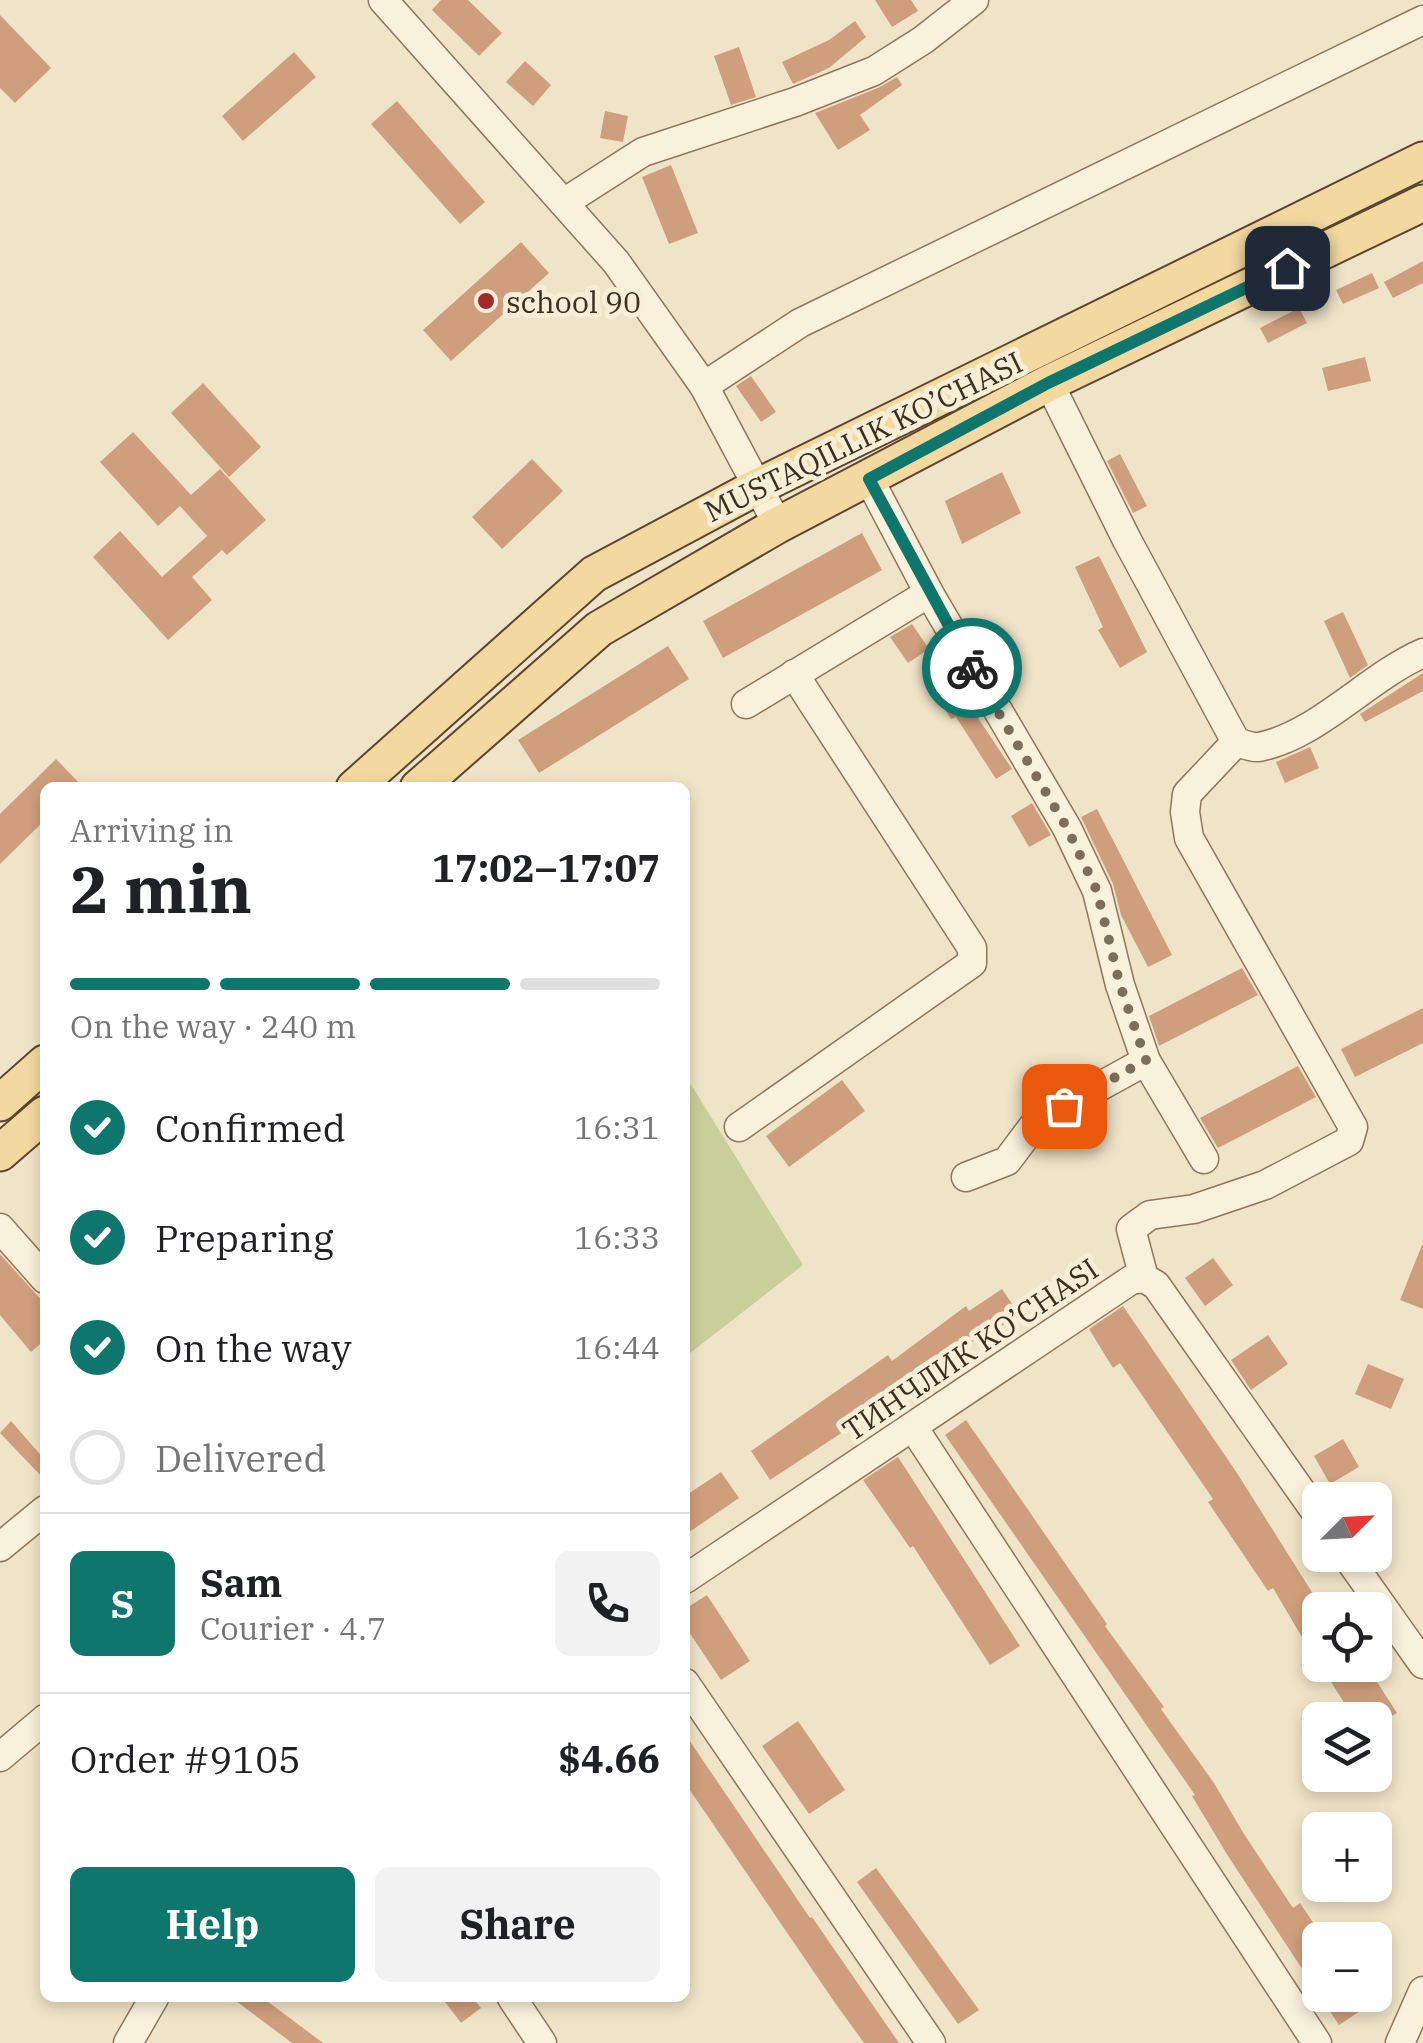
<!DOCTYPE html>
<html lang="en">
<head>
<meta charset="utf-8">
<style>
	body { margin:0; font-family:"IBM Plex Serif",serif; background:#f2f2f2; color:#202124; height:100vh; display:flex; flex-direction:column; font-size:38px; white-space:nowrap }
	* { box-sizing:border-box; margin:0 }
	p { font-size:32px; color:#757577 }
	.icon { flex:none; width:55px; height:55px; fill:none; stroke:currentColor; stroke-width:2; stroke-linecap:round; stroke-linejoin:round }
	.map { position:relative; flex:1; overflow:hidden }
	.drawer { position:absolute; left:40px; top:782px; width:650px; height:1220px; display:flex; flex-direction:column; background:#fff; border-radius:15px; box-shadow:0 5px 15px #0003 }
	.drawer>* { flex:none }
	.needle { width:65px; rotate:66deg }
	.fabs { position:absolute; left:1302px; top:1482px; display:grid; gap:20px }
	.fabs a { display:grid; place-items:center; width:90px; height:90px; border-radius:15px; background:#fff; box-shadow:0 5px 15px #0003; font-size:50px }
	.pin { position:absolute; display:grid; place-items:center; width:85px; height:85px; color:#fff; margin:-42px; border-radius:20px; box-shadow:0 5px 15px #0006 }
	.courier { position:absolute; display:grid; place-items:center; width:100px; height:100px; margin:-50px; border:8px solid #0f766e; border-radius:50%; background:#fff; color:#222; box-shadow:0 2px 12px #0007 }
	.headline em { font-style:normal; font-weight:700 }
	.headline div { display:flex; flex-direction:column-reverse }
	.headline { display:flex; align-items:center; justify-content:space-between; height:170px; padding:0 30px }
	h1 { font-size:65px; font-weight:700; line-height:75px }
	.bar { display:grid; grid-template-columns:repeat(4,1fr); gap:15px 10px; align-content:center; height:120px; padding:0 30px }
	.bar i { height:12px; border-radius:8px; background:#e0e0e0 }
	.bar .selected { background:#0f766e }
	.bar p { grid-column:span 4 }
	.line { display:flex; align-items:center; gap:25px; padding:0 30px; border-top:2px solid #e0e0e0 }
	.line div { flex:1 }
	.round { display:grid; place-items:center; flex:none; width:105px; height:105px; border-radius:15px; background:#f2f2f2 }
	ol { padding:0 30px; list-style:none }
	li { display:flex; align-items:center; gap:30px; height:110px }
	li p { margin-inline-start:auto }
	li .icon { padding:10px; border-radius:50%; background:#0f766e; color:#fff; stroke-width:4 }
	li:last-child { color:#757577 }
	li i { width:55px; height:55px; border:5px solid #e0e0e0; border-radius:50% }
	.button { display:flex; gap:20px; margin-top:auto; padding:20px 30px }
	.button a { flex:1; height:115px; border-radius:15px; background:#0f766e; color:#fff; font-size:40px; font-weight:700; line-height:115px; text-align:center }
	.button a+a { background:#f2f2f2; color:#202124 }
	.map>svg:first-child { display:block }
	.green { fill:#c9cf9b }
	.building { fill:#cf9f7d }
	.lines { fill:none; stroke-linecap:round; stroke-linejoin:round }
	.minor-casing { stroke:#8d765c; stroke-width:31 }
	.major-casing { stroke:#5b4430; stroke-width:39 }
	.minor { stroke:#faf1dc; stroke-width:28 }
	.major { stroke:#f3d9a0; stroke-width:35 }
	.done { stroke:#7c6e5b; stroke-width:10; stroke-dasharray:0 18 }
	.route { stroke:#0f766e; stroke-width:12 }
	.poi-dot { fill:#9e2a2b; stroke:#f7eed8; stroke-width:4 }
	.labels { text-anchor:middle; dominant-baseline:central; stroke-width:10; stroke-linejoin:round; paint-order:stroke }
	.poi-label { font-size:30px; fill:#3d2e20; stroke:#f7eed8; text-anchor:start }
	.street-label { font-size:30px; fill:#3d2e20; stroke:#f7eed8 }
</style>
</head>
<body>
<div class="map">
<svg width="1423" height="2043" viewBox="0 0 1423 2043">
	<rect width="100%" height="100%" fill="#f0e4c8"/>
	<polygon class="green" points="685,1075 803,1265 685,1357"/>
	<g class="building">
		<polygon points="441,0 468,0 502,33 479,56 432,10"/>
		<polygon points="875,0 911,0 918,11 892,27"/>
		<polygon points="0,15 51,68 15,103 0,88"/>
		<polygon points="855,21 866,37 829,68 793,84 782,62 829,40"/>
		<polygon points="739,47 756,97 731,105 714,56"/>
		<polygon points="294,52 316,77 243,141 222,116"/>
		<polygon points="525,61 551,85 533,106 506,82"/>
		<polygon points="897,77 902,85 860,115 870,130 838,150 815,113 880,87"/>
		<polygon points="397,101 485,202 460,224 371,124"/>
		<polygon points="605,111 628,116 623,142 600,138"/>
		<polygon points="671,165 698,233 669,244 642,177"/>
		<polygon points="521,242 549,273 451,361 423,330"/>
		<polygon points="1423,261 1423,283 1393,298 1384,282"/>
		<polygon points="1372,273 1379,288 1343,304 1336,290"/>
		<polygon points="1299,308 1307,323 1268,343 1260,328"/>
		<polygon points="1365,357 1371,381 1328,391 1322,368"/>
		<polygon points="751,376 776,412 761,422 736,386"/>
		<polygon points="203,383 261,447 229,477 171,413"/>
		<polygon points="133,432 191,495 220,469 266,520 227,555 222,550 192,577 212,600 168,640 93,557 120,531 162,577 207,536 180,506 158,526 100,462"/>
		<polygon points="1120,454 1147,506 1133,513 1107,461"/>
		<polygon points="532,459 563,491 502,549 472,517"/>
		<polygon points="1002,472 1021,513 962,544 945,501"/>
		<polygon points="862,533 882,570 723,658 703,621"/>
		<polygon points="1099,556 1147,652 1120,668 1098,630 1103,627 1075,567"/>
		<polygon points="1343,612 1368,665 1350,678 1324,621"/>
		<polygon points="912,624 929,649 908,663 890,637"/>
		<polygon points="668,646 689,679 539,773 518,740"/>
		<polygon points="1423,673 1423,691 1365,722 1360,714"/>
		<polygon points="952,679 1012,769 996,779 956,717 951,719 934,691"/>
		<polygon points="1310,747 1319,768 1285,783 1276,762"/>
		<polygon points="56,759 84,788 45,788 45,820 0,864 0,814"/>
		<polygon points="1032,803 1051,835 1029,847 1011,816"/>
		<polygon points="1097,809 1172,955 1148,967 1121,915 1113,884 1081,817"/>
		<polygon points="1242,968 1258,995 1159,1046 1149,1016"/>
		<polygon points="1423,1008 1423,1043 1355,1077 1341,1049"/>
		<polygon points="1298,1066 1316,1097 1218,1148 1200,1118"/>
		<polygon points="842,1080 865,1111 789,1167 766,1136"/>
		<polygon points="1422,1245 1423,1245 1423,1309 1400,1300"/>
		<polygon points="0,1254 45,1304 45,1340 31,1352 0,1315"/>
		<polygon points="1213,1258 1233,1285 1205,1306 1185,1278"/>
		<polygon points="1002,1289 1019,1314 993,1332 991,1328 925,1378 770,1480 751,1451 888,1355 892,1361 966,1306 969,1311"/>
		<polygon points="1123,1306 1237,1473 1320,1605 1320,1643 1309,1649 1273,1588 1268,1591 1208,1502 1213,1499 1120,1363 1113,1368 1089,1329"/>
		<polygon points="1268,1335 1288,1364 1251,1390 1231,1360"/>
		<polygon points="1368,1364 1404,1379 1391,1409 1355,1394"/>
		<polygon points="966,1420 1107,1624 1105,1626 1164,1707 1161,1709 1214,1783 1244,1834 1293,1908 1300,1903 1320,1933 1320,1995 1361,1995 1368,2006 1339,2025 1228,1856 1192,1796 1195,1795 945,1435"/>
		<polygon points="11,1421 45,1460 45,1480 0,1433"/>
		<polygon points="1343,1439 1359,1467 1330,1484 1314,1456"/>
		<polygon points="898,1457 1020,1646 990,1665 913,1546 910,1548 863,1480"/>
		<polygon points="721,1472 739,1498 685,1535 685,1496"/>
		<polygon points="707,1595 750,1661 721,1680 685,1626 685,1609"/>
		<polygon points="1339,1665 1366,1665 1397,1713 1375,1726 1375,1720 1355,1720 1326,1674"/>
		<polygon points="798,1721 845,1790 809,1814 762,1746"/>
		<polygon points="685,1734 810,1918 812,1917 899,2043 864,2043 833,2000 685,1783"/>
		<polygon points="876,1868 979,2010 958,2024 857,1882"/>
		<polygon points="232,1998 263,1998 323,2043 292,2043"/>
		<polygon points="442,1998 473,1998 481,2008 461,2023"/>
	</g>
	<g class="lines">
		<g class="minor-casing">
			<g id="minor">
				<polyline points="383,0 616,262 704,386 778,525"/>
				<polyline points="565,202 643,152 795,102 874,71 923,40 974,0"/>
				<path d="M1049,383L1127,540L1236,742C1243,744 1252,748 1259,747C1317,736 1368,677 1423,653"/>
				<polyline points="704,386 800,323 1423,20"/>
				<polyline points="869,479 929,593 1067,828 1097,891 1120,985 1146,1061 1204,1159"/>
				<polyline points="746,704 929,593"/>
				<polyline points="739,1127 972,963 972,948 794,674"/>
				<polyline points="966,1177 1007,1161 1037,1121 1146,1061"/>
				<polyline points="0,1228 45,1279"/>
				<polyline points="1144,1278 1131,1229 1150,1215 1194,1209 1265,1185 1349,1141 1353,1127 1189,838 1185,812 1187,794 1236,742"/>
				<polyline points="913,1427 1317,2043"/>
				<polyline points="0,1547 45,1510"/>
				<polyline points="1346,1555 1423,1664"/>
				<polyline points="685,1579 1131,1280 1144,1278 1156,1285 1320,1518"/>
				<polyline points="685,1683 931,2043"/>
				<polyline points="0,1757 45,1719"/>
				<polyline points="512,1998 542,2043"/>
				<polyline points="128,2043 154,1998"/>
				<polyline points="1400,2043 1423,1991"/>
			</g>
		</g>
		<g class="major-casing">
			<g id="major">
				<polyline points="354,788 594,574 757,487 1423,160"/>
				<polyline points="418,788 599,629 778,525 1049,383 1423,203"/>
				<polyline points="0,1103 45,1063"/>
				<polyline points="0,1153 45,1114"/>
			</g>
		</g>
		<use href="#minor" class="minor"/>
		<use href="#major" class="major"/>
	</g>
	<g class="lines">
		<polyline class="done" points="972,668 1067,828 1097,891 1120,985 1146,1060 1064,1106"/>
		<polyline class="route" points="972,668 869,479 1048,383 1287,268"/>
	</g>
	<circle class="poi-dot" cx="486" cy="301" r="10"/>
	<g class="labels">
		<g class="poi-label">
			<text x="506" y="301">school 90</text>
		</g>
		<g class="street-label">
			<text transform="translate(863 436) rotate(-26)">MUSTAQILLIK KO’CHASI</text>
			<text transform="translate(970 1349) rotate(-34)">ТИНЧЛИК KO’CHASI</text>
		</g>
	</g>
</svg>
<div class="fabs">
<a><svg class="needle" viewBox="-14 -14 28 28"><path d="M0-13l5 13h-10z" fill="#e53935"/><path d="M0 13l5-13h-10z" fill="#757577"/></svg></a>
<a><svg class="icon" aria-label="locate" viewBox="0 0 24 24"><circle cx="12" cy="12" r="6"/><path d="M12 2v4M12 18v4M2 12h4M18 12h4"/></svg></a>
<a><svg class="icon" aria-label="layers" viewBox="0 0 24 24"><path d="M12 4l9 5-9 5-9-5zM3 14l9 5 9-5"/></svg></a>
<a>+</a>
<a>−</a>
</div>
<div class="pin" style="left:1064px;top:1106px;background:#ea580c"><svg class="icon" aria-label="bag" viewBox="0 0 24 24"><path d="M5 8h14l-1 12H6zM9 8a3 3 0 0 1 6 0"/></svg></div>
<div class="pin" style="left:1287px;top:268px;background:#1f2937"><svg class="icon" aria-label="home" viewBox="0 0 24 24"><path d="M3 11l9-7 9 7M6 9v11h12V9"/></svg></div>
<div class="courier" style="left:972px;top:668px"><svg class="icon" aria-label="bike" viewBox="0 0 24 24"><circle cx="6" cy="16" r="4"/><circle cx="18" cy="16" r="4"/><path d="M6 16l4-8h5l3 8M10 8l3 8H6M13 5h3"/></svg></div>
<section class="drawer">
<div class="headline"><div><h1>2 min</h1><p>Arriving in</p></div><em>17:02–17:07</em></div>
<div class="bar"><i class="selected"></i><i class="selected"></i><i class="selected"></i><i></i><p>On the way · 240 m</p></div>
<ol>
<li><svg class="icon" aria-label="check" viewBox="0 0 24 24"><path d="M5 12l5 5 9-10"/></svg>Confirmed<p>16:31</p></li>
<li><svg class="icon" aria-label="check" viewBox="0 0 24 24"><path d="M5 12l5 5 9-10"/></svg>Preparing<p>16:33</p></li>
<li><svg class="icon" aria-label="check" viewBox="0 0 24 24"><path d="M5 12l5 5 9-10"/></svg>On the way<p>16:44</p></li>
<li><i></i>Delivered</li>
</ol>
<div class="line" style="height:180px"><b class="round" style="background:#0f766e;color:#fff">S</b><div><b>Sam</b><p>Courier · 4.7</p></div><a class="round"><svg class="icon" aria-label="phone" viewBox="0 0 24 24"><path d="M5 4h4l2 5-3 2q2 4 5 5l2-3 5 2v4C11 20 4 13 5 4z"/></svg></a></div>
<div class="line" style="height:130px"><div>Order #9105</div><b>$4.66</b></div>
<div class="button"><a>Help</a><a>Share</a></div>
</section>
</div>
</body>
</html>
